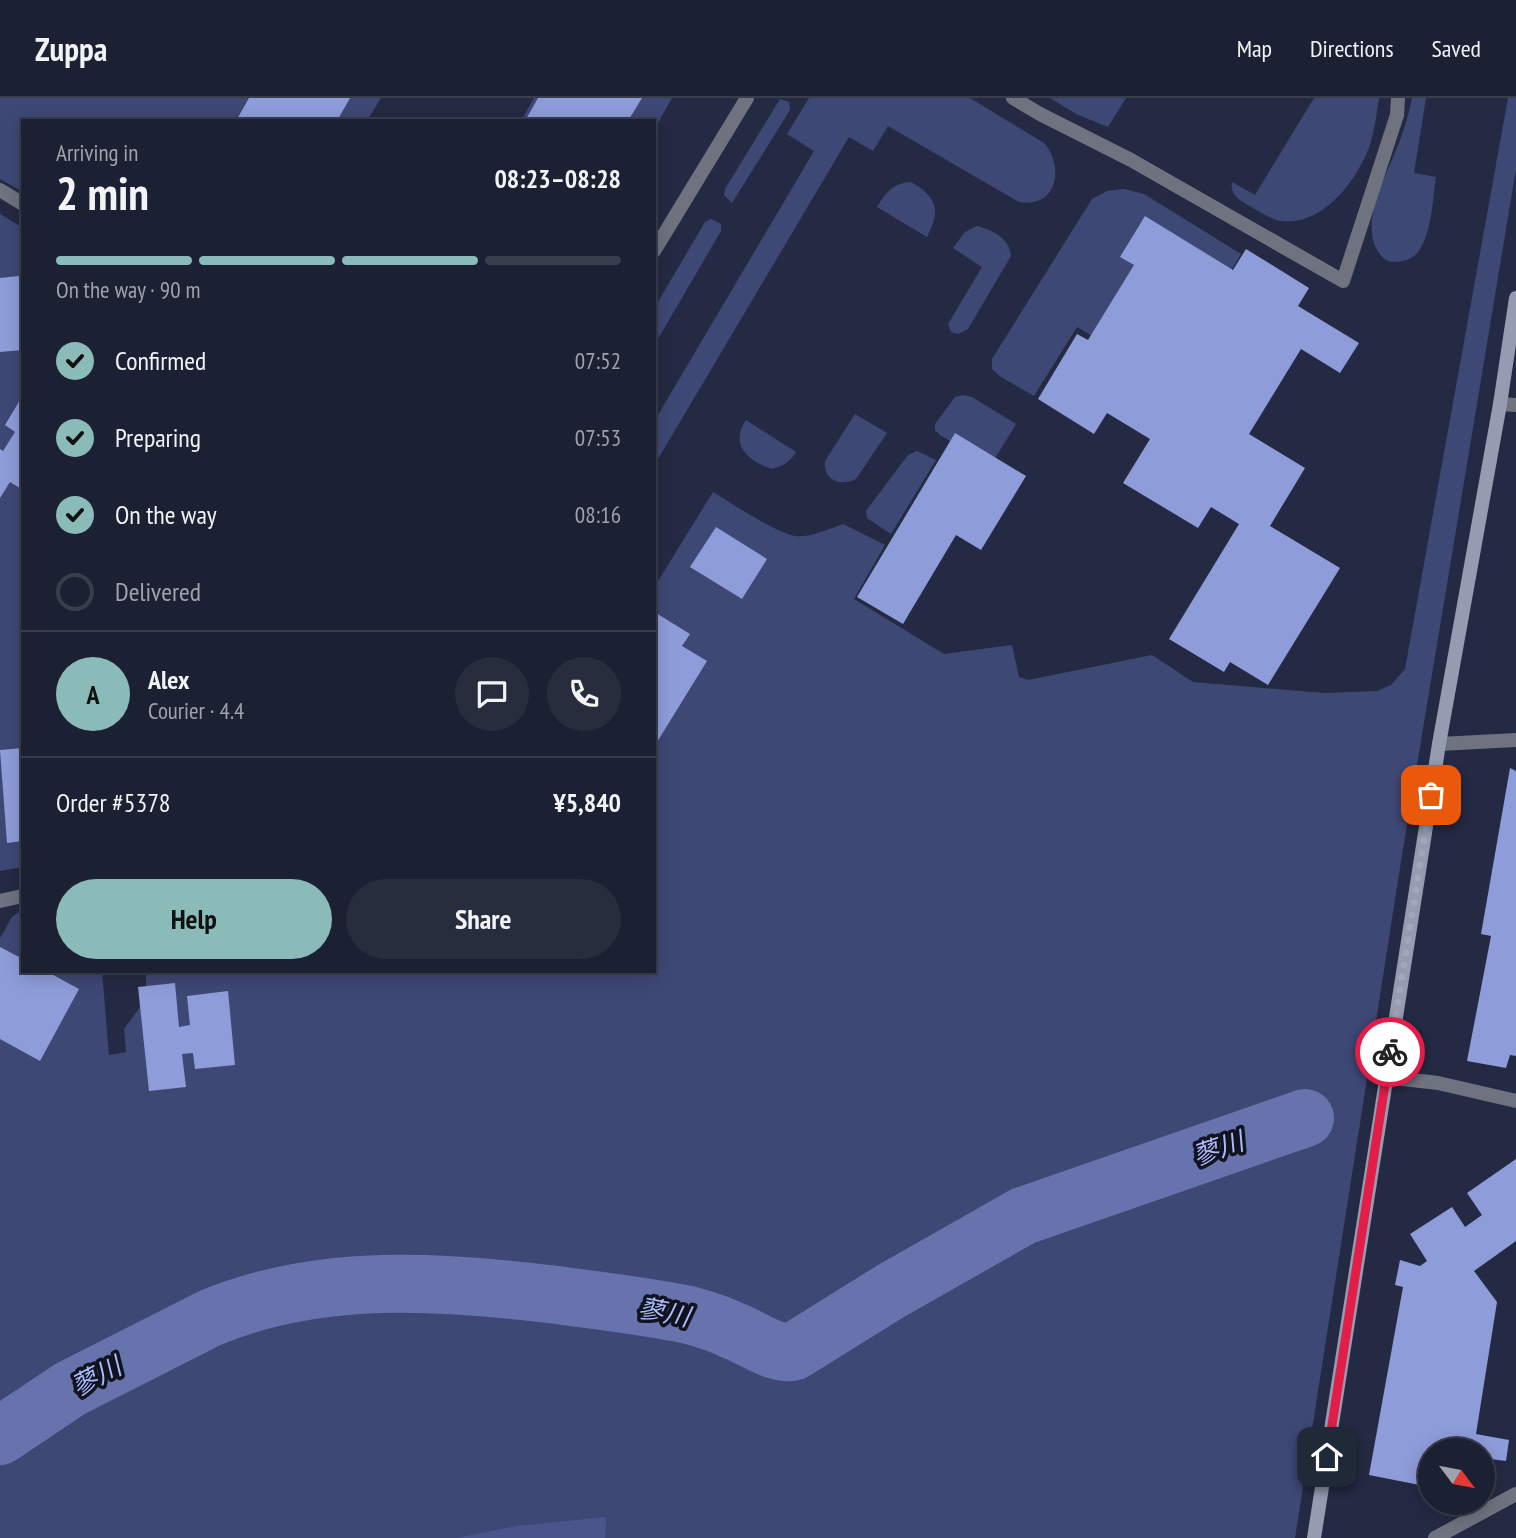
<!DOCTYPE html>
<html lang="en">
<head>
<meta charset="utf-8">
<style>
	body { margin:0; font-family:"PT Sans Narrow","Noto Sans JP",sans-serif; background:#282d3e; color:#f1f3f6; height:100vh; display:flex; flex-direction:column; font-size:26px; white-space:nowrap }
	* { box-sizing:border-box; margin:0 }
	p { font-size:23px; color:#a0a3ac }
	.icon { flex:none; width:38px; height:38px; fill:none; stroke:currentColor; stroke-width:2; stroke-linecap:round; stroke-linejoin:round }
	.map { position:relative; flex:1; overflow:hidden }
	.side { position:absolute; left:21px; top:21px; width:635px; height:854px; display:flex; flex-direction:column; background:#1b2032; border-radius:0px; box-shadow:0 4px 18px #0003,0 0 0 2px #393e4d }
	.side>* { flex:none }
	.needle { width:46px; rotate:122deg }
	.controls { position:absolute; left:1418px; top:1340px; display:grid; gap:14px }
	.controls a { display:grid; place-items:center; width:77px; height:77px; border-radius:50%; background:#1b2032; box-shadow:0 4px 18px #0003,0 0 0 2px #393e4d; font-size:35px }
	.pin { position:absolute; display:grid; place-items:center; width:60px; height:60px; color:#fff; margin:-30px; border-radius:14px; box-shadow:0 4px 10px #0006 }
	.courier { position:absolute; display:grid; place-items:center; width:70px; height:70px; margin:-35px; border:5px solid #e11d48; border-radius:50%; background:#fff; color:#222; box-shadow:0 2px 9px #0007 }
	.headline em { font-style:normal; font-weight:800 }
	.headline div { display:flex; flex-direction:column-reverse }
	.headline { display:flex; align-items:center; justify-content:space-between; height:119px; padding:0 35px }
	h1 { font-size:46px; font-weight:800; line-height:52px }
	.bar { display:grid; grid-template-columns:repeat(4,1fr); gap:10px 7px; align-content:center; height:84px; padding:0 35px }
	.bar i { height:9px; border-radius:5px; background:#393e4d }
	.bar .current { background:#8bbbb9 }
	.bar p { grid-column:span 4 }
	.line { display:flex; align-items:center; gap:18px; padding:0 35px; border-top:2px solid #393e4d }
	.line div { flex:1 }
	.round { display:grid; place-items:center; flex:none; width:74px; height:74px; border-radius:37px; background:#282d3e }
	ol { padding:0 35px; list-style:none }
	li { display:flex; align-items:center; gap:21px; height:77px }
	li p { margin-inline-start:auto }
	li .icon { padding:7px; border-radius:50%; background:#8bbbb9; color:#111; stroke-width:4 }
	li:last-child { color:#a0a3ac }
	li i { width:38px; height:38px; border:4px solid #393e4d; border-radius:50% }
	.cta { display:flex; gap:14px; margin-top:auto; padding:14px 35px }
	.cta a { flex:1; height:80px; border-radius:42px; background:#8bbbb9; color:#111; font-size:28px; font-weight:800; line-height:80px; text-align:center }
	.cta a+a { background:#282d3e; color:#f1f3f6 }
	header { display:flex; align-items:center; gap:42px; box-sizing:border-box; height:98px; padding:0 35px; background:#1b2032; border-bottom:2px solid #393e4d }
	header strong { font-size:33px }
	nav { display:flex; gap:38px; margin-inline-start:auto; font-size:24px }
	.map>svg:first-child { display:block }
	.green { fill:#3e4875 }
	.forest { fill:#4a558c }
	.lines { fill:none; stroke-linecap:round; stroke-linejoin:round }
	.river { stroke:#6673ad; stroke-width:58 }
	.building { fill:#8e9cd9 }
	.lane { stroke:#6f7380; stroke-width:14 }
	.street { stroke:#6f7380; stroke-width:14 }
	.secondary { stroke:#959bb0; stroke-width:14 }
	.done { stroke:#a1a6ba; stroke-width:7; stroke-dasharray:0 12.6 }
	.route { stroke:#e11d48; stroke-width:9 }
	.labels { text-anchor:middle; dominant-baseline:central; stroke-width:7; stroke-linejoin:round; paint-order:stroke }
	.water-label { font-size:26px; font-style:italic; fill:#acbcff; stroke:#11141f }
</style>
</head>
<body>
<header>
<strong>Zuppa</strong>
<nav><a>Map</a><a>Directions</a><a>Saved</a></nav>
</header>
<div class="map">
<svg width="1516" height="1440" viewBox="0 0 1516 1440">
	<rect width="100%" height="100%" fill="#242a43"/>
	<g class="green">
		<polygon points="0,0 381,0 367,23 23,23 23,94 0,81"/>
		<polygon points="534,0 672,0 655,30 654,23 521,23"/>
		<path d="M809,0H970L1044,45C1065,69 1057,111 1019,104L888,28L873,53L849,39L655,366V322L814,53L787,36Z"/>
		<polygon points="1050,0 1126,0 1108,29 1076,16"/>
		<path d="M1314,0H1379C1376,19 1374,40 1366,57C1351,89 1321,127 1282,123C1271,122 1259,113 1248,107C1238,102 1230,96 1232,84L1255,97Z"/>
		<path d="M1412,0H1426L1414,75L1436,79C1432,103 1432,153 1407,162C1400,164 1392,165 1386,162C1378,157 1372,144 1372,134C1370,107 1384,81 1394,57C1402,38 1408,20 1412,0Z"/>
		<path d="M1508,0H1516V71L1402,757L1295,1440H0V840L12,819L23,811V873H102L109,957L126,954L124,931L146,901V873H654L655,488L713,394C733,406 774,434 795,438C810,440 829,431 843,426L885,447L854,501L944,556L1012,547L1019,579L1028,582L1152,557L1193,584L1324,595L1377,593L1391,587L1405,571Z"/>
		<polygon points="780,1 789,4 790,12 732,105 724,97 725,91"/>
		<path d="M911,84C937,99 941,112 927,139L877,109C886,94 893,85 911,84Z"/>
		<polygon points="1124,91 1144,96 1241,156 1165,281 1077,229 1034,298 1001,279 992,271 992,261 1092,101 1107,93"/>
		<polygon points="0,116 23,130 23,769 0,773"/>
		<polygon points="711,121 721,126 721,133 655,246 655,209 705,124"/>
		<path d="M977,128C993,132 1010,141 1011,158L968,231L958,236L951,234L948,226L982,169L953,150L965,134Z"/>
		<polygon points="963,297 972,299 1016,326 991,367 940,337 935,332 935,326 955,299"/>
		<path d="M855,316L887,335L856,381C840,389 823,382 825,363Z"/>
		<path d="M746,322L796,354C790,364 783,368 772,371C748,363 729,347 746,322Z"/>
		<polygon points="917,353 936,362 891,436 867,420 866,413 908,357"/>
	</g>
	<polygon class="forest" points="606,1419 605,1440 457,1440 516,1428"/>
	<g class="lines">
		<path class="river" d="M0,1338L70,1291L210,1220C320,1174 442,1183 557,1197C601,1203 645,1208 689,1217C704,1221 720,1226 734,1233C753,1240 772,1256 793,1254L891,1193L1023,1118L1305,1020"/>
	</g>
	<g class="building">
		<polygon points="249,0 350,0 337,23 236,23"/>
		<polygon points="538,0 642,0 628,23 525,23"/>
		<polygon points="1145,118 1233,172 1246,151 1309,190 1298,208 1359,245 1340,275 1301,251 1249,336 1305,370 1270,428 1340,470 1268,587 1230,564 1224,574 1169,541 1239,426 1211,409 1198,430 1123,385 1150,341 1107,315 1094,336 1038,301 1077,236 1088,242 1134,167 1120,159"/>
		<polygon points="19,178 23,252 0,254 0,180"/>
		<polygon points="23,297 23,392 10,384 0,400 0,351 3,353 15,334 5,327"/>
		<polygon points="955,335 1026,378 981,452 956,437 903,526 857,499"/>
		<polygon points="716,429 767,461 742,501 690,469"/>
		<polygon points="656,515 690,536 682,548 707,563 654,649"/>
		<polygon points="23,650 23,743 7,745 0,652"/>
		<polygon points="1510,670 1516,673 1516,958 1510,957 1506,970 1467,963 1491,838 1481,836"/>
		<polygon points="0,849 23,861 23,873 46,873 79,891 40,963 0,941"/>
		<polygon points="175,885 179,929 190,927 187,898 228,893 235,967 195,971 193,955 182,956 186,989 149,993 138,889"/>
		<polygon points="1516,1061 1516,1143 1474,1173 1497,1204 1476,1336 1509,1342 1506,1363 1490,1361 1484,1379 1482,1379 1482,1353 1430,1353 1430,1389 1369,1377 1403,1189 1395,1187 1400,1162 1420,1168 1427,1163 1410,1136 1452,1109 1465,1129 1482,1117 1467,1095"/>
	</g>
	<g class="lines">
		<g class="lane">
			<polyline points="1013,0 1040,16 1131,62 1343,183 1397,17 1398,0"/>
			<polyline points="0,92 23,106"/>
			<polyline points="654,153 747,0"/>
			<polyline points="1500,306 1516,307"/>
			<polyline points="0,803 23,798"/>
		</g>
		<g class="street">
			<polyline points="1439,646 1516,642"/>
			<polyline points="1386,979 1438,985 1516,1003"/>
			<polyline points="1435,1440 1516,1396"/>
		</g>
		<polyline class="secondary" points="1314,1440 1439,646 1500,306 1516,200"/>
	</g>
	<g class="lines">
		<polyline class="done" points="1390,954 1431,697"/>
		<polyline class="route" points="1327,1359 1390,954"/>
	</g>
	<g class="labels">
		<g class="water-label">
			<text transform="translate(1218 1050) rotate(-19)">蓼川</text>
			<text transform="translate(664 1214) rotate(11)">蓼川</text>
			<text transform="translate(96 1278) rotate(-28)">蓼川</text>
		</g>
	</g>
</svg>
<div class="controls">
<a><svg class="needle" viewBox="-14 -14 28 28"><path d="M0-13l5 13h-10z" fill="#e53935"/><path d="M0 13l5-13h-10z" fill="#a0a3ac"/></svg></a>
</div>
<div class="pin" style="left:1431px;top:697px;background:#ea580c"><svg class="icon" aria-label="bag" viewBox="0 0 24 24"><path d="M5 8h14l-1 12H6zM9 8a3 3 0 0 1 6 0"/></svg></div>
<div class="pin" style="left:1327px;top:1359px;background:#1f2937"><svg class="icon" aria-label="home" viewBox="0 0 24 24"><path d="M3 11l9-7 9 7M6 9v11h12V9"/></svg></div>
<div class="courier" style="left:1390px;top:954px"><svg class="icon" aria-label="bike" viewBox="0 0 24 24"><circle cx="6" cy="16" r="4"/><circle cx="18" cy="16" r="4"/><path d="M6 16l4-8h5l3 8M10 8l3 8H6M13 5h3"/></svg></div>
<section class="side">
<div class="headline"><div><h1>2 min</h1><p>Arriving in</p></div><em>08:23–08:28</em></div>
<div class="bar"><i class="current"></i><i class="current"></i><i class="current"></i><i></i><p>On the way · 90 m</p></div>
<ol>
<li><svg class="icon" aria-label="check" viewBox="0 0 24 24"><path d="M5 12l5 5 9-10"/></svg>Confirmed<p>07:52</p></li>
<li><svg class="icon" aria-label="check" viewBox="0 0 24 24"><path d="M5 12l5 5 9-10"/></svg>Preparing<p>07:53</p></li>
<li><svg class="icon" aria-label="check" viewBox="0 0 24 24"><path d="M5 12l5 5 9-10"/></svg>On the way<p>08:16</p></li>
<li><i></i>Delivered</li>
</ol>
<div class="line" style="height:126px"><b class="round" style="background:#8bbbb9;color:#111">A</b><div><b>Alex</b><p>Courier · 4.4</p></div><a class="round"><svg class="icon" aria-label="chat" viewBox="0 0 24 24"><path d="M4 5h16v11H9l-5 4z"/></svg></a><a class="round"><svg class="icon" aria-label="phone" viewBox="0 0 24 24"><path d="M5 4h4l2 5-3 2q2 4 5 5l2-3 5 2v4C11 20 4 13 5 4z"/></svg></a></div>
<div class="line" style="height:91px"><div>Order #5378</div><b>¥5,840</b></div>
<div class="cta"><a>Help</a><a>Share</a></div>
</section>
</div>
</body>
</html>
